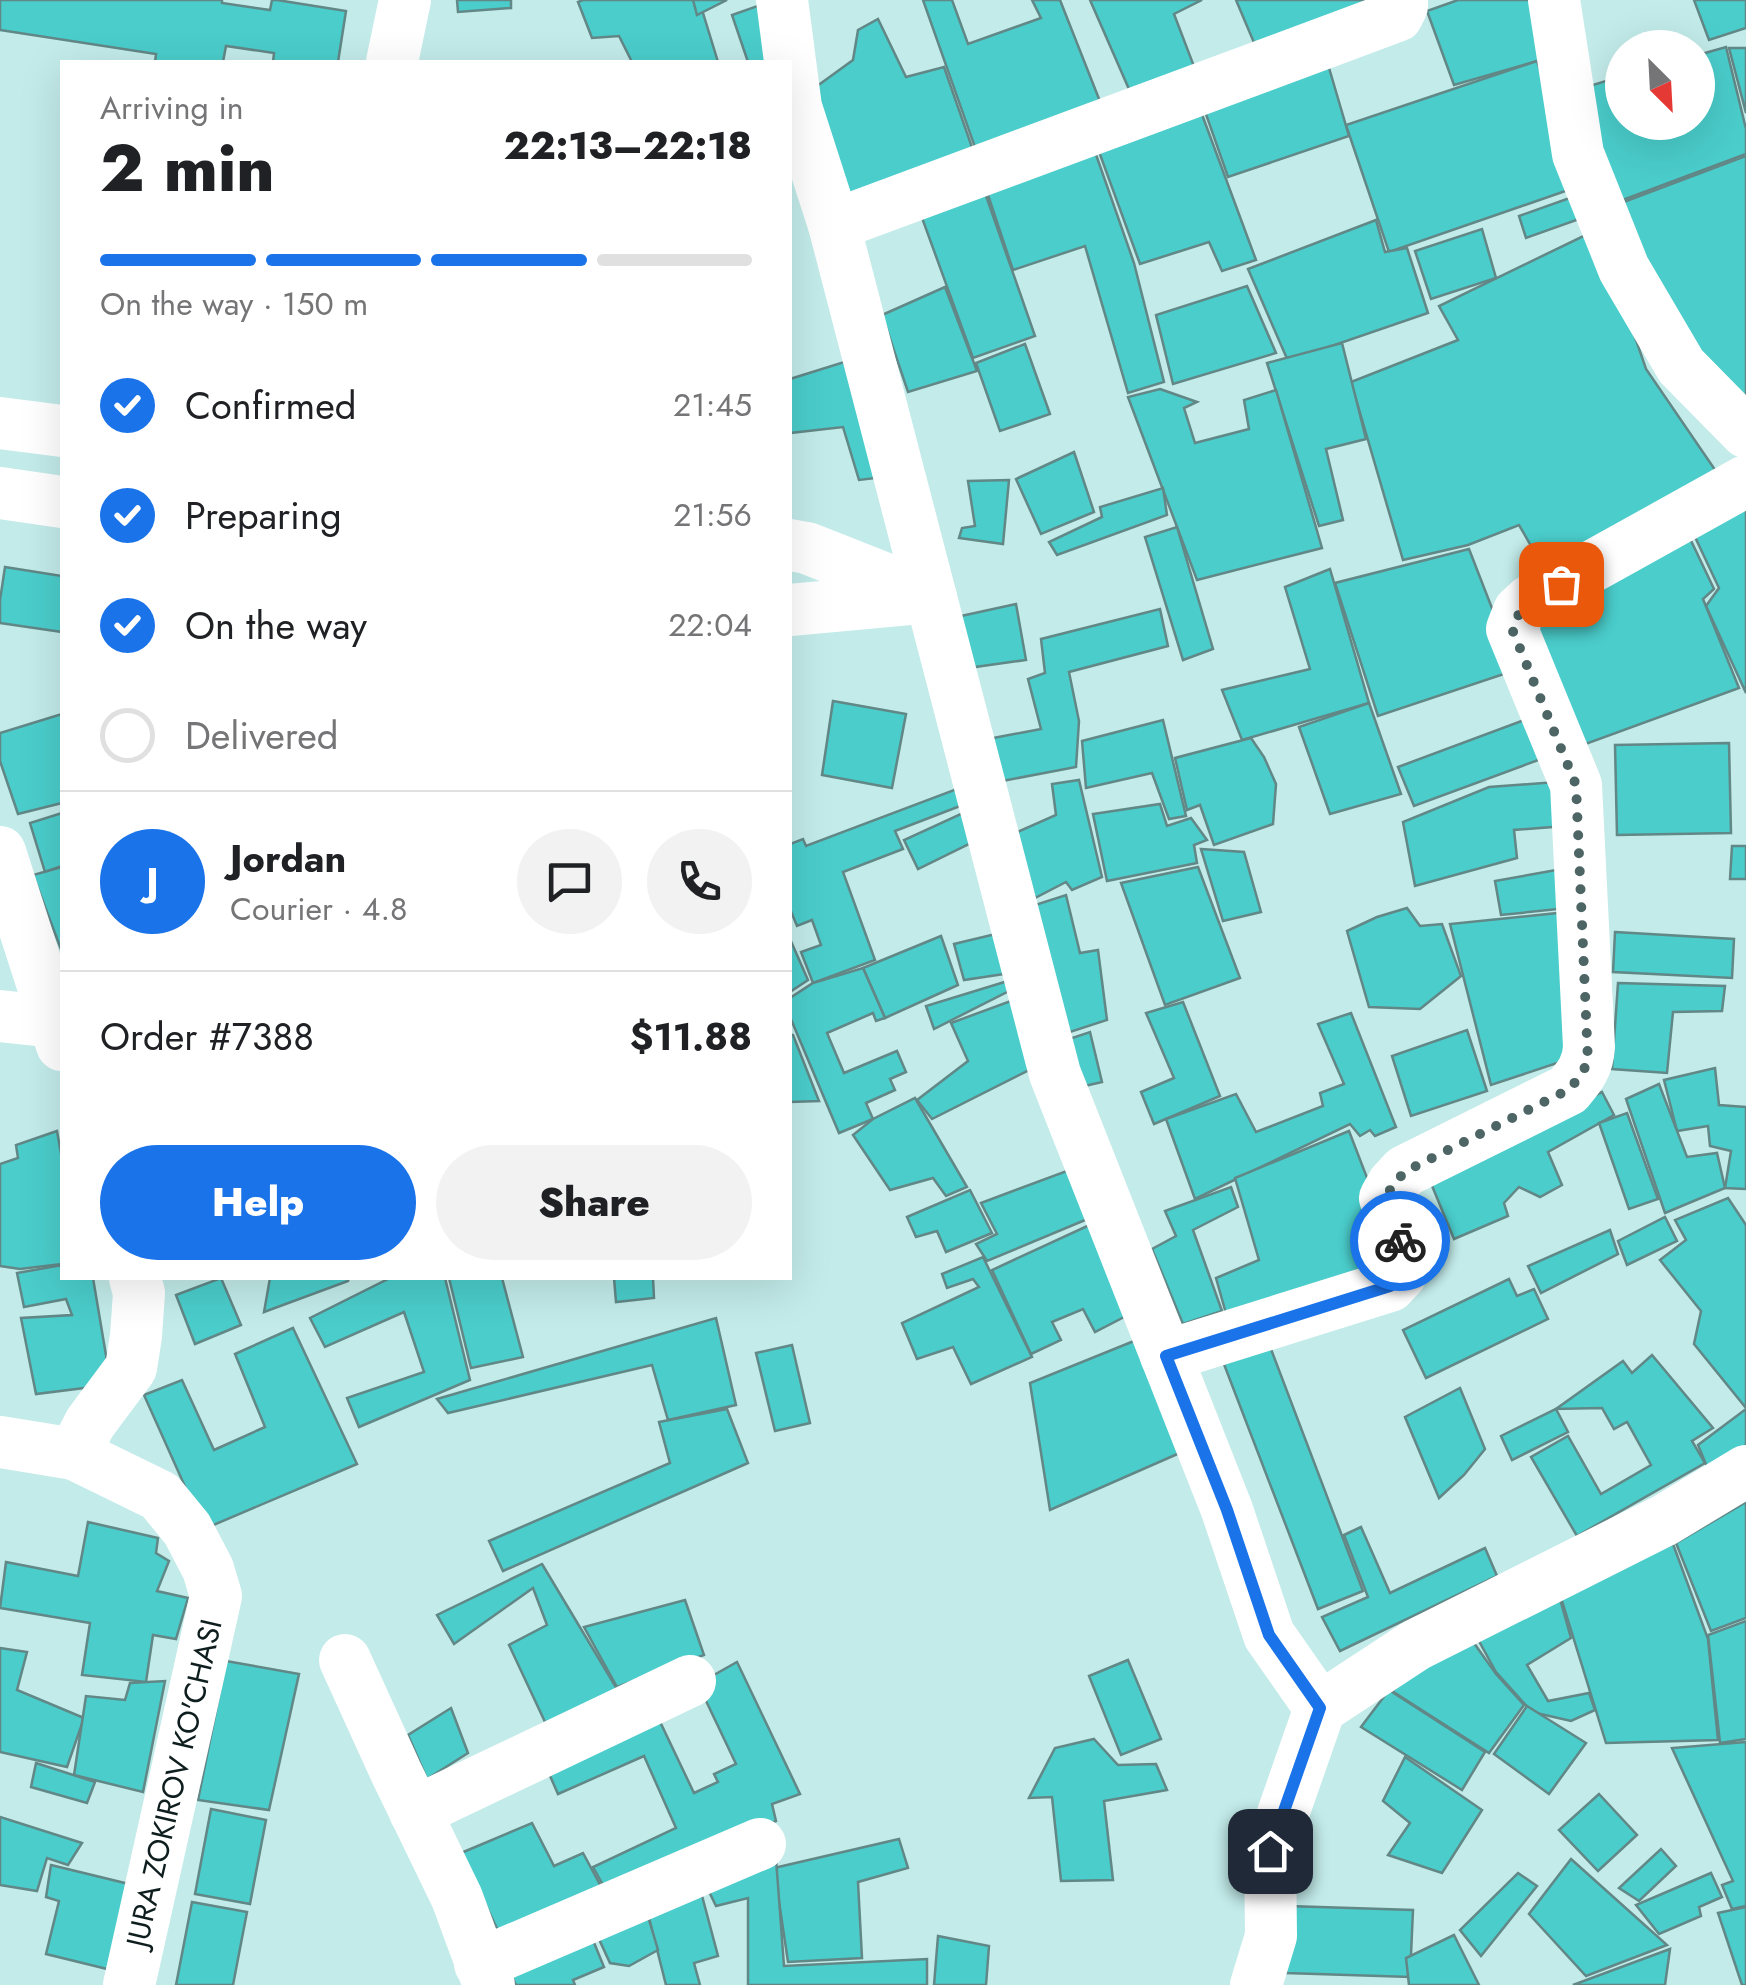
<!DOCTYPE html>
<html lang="en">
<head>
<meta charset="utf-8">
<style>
	body { margin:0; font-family:Jost,sans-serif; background:#f2f2f2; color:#202124; height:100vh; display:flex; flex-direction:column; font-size:38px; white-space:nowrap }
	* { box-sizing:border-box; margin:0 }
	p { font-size:32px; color:#757577 }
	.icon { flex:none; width:55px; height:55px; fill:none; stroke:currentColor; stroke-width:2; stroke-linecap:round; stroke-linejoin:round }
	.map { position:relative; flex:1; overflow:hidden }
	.details { position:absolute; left:60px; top:60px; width:732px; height:1220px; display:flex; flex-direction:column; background:#fff; border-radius:0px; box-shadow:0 10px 40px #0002 }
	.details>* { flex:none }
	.needle { width:65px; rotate:156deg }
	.fabs { position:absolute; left:1605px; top:30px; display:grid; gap:20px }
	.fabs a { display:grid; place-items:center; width:110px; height:110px; border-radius:50%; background:#fff; box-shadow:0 10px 40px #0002; font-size:50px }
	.pin { position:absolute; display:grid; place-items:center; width:85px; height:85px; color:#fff; margin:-42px; border-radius:20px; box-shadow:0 5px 15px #0006 }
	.courier { position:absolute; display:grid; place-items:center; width:100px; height:100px; margin:-50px; border:8px solid #1a73e8; border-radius:50%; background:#fff; color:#222; box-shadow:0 2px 12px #0007 }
	.head em { font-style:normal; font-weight:800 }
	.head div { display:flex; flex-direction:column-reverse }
	.head { display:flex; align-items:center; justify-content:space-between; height:170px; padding:0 40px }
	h1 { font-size:65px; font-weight:800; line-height:75px }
	.bar { display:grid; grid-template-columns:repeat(4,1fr); gap:15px 10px; align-content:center; height:120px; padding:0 40px }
	.bar i { height:12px; border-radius:8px; background:#e0e0e0 }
	.bar .current { background:#1a73e8 }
	.bar p { grid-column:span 4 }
	.line { display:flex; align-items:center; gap:25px; padding:0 40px; border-top:2px solid #e0e0e0 }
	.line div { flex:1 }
	.round { display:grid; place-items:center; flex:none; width:105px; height:105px; border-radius:52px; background:#f2f2f2 }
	ol { padding:0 40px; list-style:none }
	li { display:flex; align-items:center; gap:30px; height:110px }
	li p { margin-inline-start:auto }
	li .icon { padding:10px; border-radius:50%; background:#1a73e8; color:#fff; stroke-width:4 }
	li:last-child { color:#757577 }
	li i { width:55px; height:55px; border:5px solid #e0e0e0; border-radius:50% }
	.button { display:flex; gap:20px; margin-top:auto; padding:20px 40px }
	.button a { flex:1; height:115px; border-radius:60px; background:#1a73e8; color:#fff; font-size:40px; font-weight:800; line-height:115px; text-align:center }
	.button a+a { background:#f2f2f2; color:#202124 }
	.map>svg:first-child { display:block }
	.building { fill:#4acdcb; stroke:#618786; stroke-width:2.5 }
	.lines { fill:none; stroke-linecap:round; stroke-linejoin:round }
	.minor { stroke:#fff; stroke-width:52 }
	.done { stroke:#4d6564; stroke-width:10; stroke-dasharray:0 18 }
	.route { stroke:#1a73e8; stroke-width:12 }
	.labels { text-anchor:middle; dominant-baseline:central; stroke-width:8; stroke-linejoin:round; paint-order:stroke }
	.street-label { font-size:30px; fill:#0e1d1d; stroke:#fff }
</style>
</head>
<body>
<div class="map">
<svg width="1746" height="1985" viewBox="0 0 1746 1985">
	<rect width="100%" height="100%" fill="#c2ebe9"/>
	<g class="building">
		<polygon points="0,0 222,0 222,3 270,10 272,0 277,0 346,11 338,62 273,62 274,53 226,46 223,62 155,62 156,54 0,30"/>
		<polygon points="457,0 511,0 511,8 458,12"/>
		<polygon points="583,0 699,0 718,62 632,62 619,36 592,38 578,2"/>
		<polygon points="693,0 727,0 697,15"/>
		<polygon points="923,0 952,0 968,44 1041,18 1032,0 1060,0 1103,109 977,153"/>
		<polygon points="1090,0 1202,0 1174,14 1195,69 1132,96"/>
		<polygon points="1236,0 1372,0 1255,45"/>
		<polygon points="1458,0 1539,0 1555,56 1454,85 1427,11"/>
		<polygon points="1694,0 1746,0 1746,28 1709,40"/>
		<polygon points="766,3 771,62 748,62 732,15"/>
		<polygon points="878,19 906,77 944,67 974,153 846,201 813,89 853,60 858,30"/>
		<polygon points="1726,47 1746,129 1746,154 1612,204 1583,88 1622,76 1622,122 1698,122 1698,55"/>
		<polygon points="1729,48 1746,48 1746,113"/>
		<polygon points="1327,61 1349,136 1228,177 1201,100"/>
		<polygon points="1537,61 1580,186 1389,252 1346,125"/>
		<polygon points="1197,101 1256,260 1222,271 1209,242 1140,264 1094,138"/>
		<polygon points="1093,146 1134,263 1164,382 1128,393 1085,246 1013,270 985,186"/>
		<polygon points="1746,156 1746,411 1692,343 1613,206"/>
		<polygon points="984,190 1035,336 973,358 921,215"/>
		<polygon points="1581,194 1585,217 1526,238 1519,216"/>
		<polygon points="1376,220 1385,252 1407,248 1428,313 1288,361 1248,269"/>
		<polygon points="1482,229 1496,278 1431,299 1415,251"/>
		<polygon points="1598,229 1646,369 1722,480 1545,570 1519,525 1468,545 1403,560 1351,382 1458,340 1439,306"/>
		<polygon points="1247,286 1276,353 1173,384 1156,315"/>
		<polygon points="945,287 977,371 908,392 882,315"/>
		<polygon points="1342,343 1366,439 1326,449 1343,520 1319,526 1267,363"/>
		<polygon points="1025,344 1050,414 1000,431 976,363"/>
		<polygon points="857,358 893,476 859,480 843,427 790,433 790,379"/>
		<polygon points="1160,389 1197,402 1184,408 1195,443 1249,429 1244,400 1276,390 1322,548 1197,580 1128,397"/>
		<polygon points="1074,452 1094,512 1041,534 1016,479"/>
		<polygon points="1009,480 1003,544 959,538 962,528 975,526 968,481"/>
		<polygon points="1163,488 1167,515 1057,555 1049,542 1102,517 1100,507"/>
		<polygon points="1746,492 1746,693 1706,606 1719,588 1688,522"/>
		<polygon points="1177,527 1213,649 1183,660 1145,537"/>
		<polygon points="1685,528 1714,589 1703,599 1739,688 1572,749 1522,618"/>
		<polygon points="1469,549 1516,670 1378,716 1335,583"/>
		<polygon points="5,567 62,576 62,632 0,623 0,600"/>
		<polygon points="1330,569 1369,703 1242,740 1222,690 1310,669 1285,587"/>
		<polygon points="1016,604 1026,660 968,668 961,616"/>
		<polygon points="1160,609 1168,646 1069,672 1079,721 1076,767 997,782 988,739 1041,729 1028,679 1045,673 1041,639"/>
		<polygon points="833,701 906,714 892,788 822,775"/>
		<polygon points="1369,703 1401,794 1330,814 1299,727"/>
		<polygon points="62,714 62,803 18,814 0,761 0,733"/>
		<polygon points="1527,719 1541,759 1414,806 1398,767"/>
		<polygon points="1163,720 1186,816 1169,819 1152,773 1086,788 1082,741"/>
		<polygon points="1251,738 1264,757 1276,784 1273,824 1214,845 1200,805 1187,810 1175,758"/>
		<polygon points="1729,743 1731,833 1617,835 1615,745"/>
		<polygon points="1079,780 1102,877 1072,890 1066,882 1035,898 1013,834 1056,815 1052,784"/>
		<polygon points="1556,782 1565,826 1514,830 1517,858 1415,886 1403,822 1489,787"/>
		<polygon points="962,787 968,803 895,831 903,849 843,872 875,960 813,983 801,952 821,945 812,920 797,926 790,909 790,844 803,839 806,846"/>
		<polygon points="1160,804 1167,826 1191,818 1207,840 1194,845 1197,863 1107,881 1093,814"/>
		<polygon points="976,807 983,837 918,869 904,840"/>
		<polygon points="62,813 62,866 45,872 30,823"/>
		<polygon points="1732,846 1746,846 1746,879 1730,879"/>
		<polygon points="1201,849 1244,852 1261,912 1223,921"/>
		<polygon points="62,867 62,952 33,875"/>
		<polygon points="1198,867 1240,978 1165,1005 1121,883"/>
		<polygon points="1573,867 1578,907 1501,915 1495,881"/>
		<polygon points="1066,895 1080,953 1098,950 1107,1020 1064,1034 1035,905"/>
		<polygon points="1407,908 1420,926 1442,924 1461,976 1420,1009 1369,1007 1347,931 1377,917"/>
		<polygon points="1577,911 1584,1054 1491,1085 1450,924"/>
		<polygon points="1004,932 1011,973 964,980 954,944"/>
		<polygon points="1615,932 1734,939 1732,978 1613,972"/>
		<polygon points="941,936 958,985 885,1018 863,968"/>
		<polygon points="790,939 808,980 790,992"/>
		<polygon points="863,968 885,1018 876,1021 873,1013 827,1033 844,1073 897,1051 906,1072 890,1079 895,1090 866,1103 873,1119 839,1133 790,1017 790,998 813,983"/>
		<polygon points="1011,980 1011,990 934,1029 926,1006"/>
		<polygon points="1618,983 1725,986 1722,1011 1673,1012 1667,1073 1612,1069"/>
		<polygon points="1019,998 1039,1065 932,1119 917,1100 968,1061 951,1023"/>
		<polygon points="1183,1002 1220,1096 1154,1124 1141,1092 1174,1078 1146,1013"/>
		<polygon points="1351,1013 1396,1127 1375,1136 1370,1130 1360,1136 1350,1124 1195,1199 1166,1119 1236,1094 1256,1132 1323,1106 1320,1093 1344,1084 1318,1024"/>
		<polygon points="1467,1030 1487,1091 1411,1116 1392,1056"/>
		<polygon points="1090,1032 1102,1082 1076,1088 1066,1040"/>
		<polygon points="790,1035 793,1035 819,1101 790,1102"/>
		<polygon points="1715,1068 1719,1105 1746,1107 1746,1189 1725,1188 1731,1151 1710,1146 1708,1126 1677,1131 1664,1080"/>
		<polygon points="1659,1084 1687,1157 1717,1153 1725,1188 1665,1213 1626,1099"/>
		<polygon points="1602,1092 1614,1115 1548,1152 1562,1185 1540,1197 1519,1187 1504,1203 1508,1216 1454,1239 1428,1176"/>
		<polygon points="915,1098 967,1187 946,1196 933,1178 890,1190 853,1135 873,1119"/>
		<polygon points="1627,1113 1658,1199 1629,1209 1599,1123"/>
		<polygon points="57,1131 62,1159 62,1264 20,1269 0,1266 0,1164 18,1158 16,1145"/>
		<polygon points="1349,1131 1399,1261 1227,1317 1216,1278 1259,1260 1235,1178"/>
		<polygon points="1072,1169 1090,1218 987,1261 976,1244 997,1234 981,1203"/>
		<polygon points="1231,1187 1238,1207 1193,1230 1222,1311 1183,1324 1152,1249 1176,1236 1165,1211"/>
		<polygon points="970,1190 992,1233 946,1252 937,1231 916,1237 907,1217"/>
		<polygon points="1728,1198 1746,1225 1746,1408 1694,1344 1701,1311 1660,1260 1686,1240 1675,1220"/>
		<polygon points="1665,1217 1677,1241 1627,1265 1618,1241"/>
		<polygon points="1096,1222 1130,1314 1095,1332 1083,1309 1052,1322 1061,1340 1031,1354 992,1270"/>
		<polygon points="1610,1230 1618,1254 1541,1293 1528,1266"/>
		<polygon points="983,1257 1032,1357 971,1384 953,1347 917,1359 902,1323 979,1287 973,1279 947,1288 942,1274"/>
		<polygon points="62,1265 62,1278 93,1278 109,1373 92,1387 36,1394 21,1318 72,1315 66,1299 24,1307 17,1273"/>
		<polygon points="221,1278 241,1325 195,1344 176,1295"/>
		<polygon points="270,1278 349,1278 348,1281 264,1312"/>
		<polygon points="390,1278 445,1278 470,1380 359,1427 347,1398 424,1372 404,1312 325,1347 310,1318"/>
		<polygon points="449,1278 502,1278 523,1357 471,1368"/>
		<polygon points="614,1278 653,1278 654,1298 616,1302"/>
		<polygon points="1509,1279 1517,1296 1534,1289 1548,1319 1426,1378 1403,1330"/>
		<polygon points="716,1318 736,1405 668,1420 652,1365 448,1413 437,1399"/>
		<polygon points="293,1328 357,1464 204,1529 144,1395 182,1380 214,1450 265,1427 235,1354"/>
		<polygon points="1263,1328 1363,1591 1318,1609 1217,1346"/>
		<polygon points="1139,1339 1182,1452 1050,1510 1030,1383"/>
		<polygon points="792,1345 810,1423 775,1431 756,1353"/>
		<polygon points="1652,1355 1713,1428 1692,1441 1705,1463 1577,1536 1531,1457 1568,1436 1601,1494 1651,1465 1627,1422 1614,1429 1602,1408 1556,1409 1623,1361 1632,1373"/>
		<polygon points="1460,1388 1485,1449 1464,1475 1439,1498 1405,1417"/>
		<polygon points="727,1409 748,1463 503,1571 489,1541 670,1463 659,1422"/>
		<polygon points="1556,1409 1568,1432 1512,1460 1501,1436"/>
		<polygon points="1746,1409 1746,1445 1710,1474 1698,1445"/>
		<polygon points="1746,1502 1746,1618 1711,1631 1676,1543"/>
		<polygon points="88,1522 158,1538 156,1553 169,1561 157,1591 188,1598 176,1639 153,1635 146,1682 82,1675 90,1623 0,1608 6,1562 78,1576"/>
		<polygon points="1361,1527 1390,1593 1485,1548 1497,1576 1340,1651 1322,1617 1368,1597 1344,1535"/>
		<polygon points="1673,1544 1708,1639 1718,1740 1606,1743 1558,1588"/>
		<polygon points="542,1564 626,1704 553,1739 509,1645 547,1625 533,1588 454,1644 437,1615"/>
		<polygon points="1558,1592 1571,1638 1527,1665 1548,1701 1589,1693 1595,1710 1571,1721 1532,1712 1496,1672 1474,1632"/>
		<polygon points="685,1600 704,1655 617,1687 584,1627"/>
		<polygon points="1746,1621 1746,1739 1720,1743 1708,1635"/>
		<polygon points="1464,1629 1496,1674 1524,1705 1489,1753 1392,1691"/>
		<polygon points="0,1648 27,1652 17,1690 84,1718 67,1767 0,1752"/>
		<polygon points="1128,1660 1161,1739 1121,1755 1089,1676"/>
		<polygon points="226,1661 299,1674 269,1810 198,1800"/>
		<polygon points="737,1662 800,1794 772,1804 776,1821 608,1894 593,1867 676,1828 644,1756 558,1794 543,1760 653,1707 694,1793 718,1782 714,1774 736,1764 698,1684"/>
		<polygon points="165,1681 143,1792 74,1775 86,1696 125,1700 130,1683"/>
		<polygon points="1389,1690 1485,1752 1462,1790 1361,1727"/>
		<polygon points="1527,1706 1586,1743 1549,1794 1494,1754"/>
		<polygon points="451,1708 468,1753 427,1779 408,1735"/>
		<polygon points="1094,1739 1118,1765 1156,1764 1167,1790 1104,1801 1113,1880 1061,1881 1052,1797 1029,1798 1055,1748"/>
		<polygon points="1746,1742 1746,1906 1732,1909 1722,1885 1733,1881 1672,1748"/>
		<polygon points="1405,1757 1482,1810 1442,1873 1388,1855 1410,1823 1383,1801"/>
		<polygon points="36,1763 95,1782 87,1803 31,1787"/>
		<polygon points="1599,1794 1637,1835 1598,1871 1559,1830"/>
		<polygon points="211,1809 266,1820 250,1904 195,1894"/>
		<polygon points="0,1817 82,1843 68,1865 47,1858 37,1891 0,1885"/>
		<polygon points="532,1823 554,1866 583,1853 604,1892 502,1939 461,1853"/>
		<polygon points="899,1839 908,1868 858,1882 862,1958 788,1962 774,1868"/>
		<polygon points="775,1845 784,1966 927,1959 927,1985 748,1985 748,1898 716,1906 702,1877"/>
		<polygon points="1661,1849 1676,1866 1639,1901 1619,1888"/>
		<polygon points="1571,1859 1667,1945 1586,1976 1529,1914"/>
		<polygon points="51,1865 133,1885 111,1970 46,1954 59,1901 46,1897"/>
		<polygon points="1518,1873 1537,1886 1481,1956 1460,1930"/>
		<polygon points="1711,1873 1722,1897 1699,1907 1701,1916 1659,1934 1636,1905"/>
		<polygon points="701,1892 718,1956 694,1963 700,1985 666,1985 646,1906"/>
		<polygon points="192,1902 247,1912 233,1985 176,1985"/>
		<polygon points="644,1903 658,1950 629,1966 610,1963 593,1926"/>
		<polygon points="1288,1906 1413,1910 1410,1977 1286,1973"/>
		<polygon points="1746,1907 1746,1985 1742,1985 1718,1913"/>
		<polygon points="586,1923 604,1967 573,1980 575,1985 516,1985 503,1957"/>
		<polygon points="1454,1935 1479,1985 1409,1985 1406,1958"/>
		<polygon points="938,1936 989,1946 986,1985 934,1985"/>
		<polygon points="1670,1949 1665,1985 1573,1985"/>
	</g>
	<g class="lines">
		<g class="minor">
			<polyline points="782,0 796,107 834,225"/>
			<polyline points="1554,0 1578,154 1624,269 1681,366 1746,432"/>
			<polyline points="392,62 405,0"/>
			<polyline points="0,423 62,431"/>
			<polyline points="0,493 62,502"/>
			<polyline points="790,545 807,548 931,597"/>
			<polyline points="790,610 920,598"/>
			<polyline points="0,852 62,1045"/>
			<polyline points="0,1016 55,1022"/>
			<path d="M1166,1356L1390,1286L1401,1274L1404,1255L1385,1198L1393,1184L1405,1171L1568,1090C1580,1076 1588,1066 1589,1047L1576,785L1512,629L1519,611L1530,601L1746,481"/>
			<polyline points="0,1442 74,1454 160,1496 187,1529 208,1569 216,1596 129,1985"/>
			<polyline points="74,1454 90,1423 131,1368 136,1336 139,1293 135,1278"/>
			<polyline points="345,1660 396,1772 457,1898 489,1985"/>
			<polyline points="1320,1708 1269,1635 1227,1510 1055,1074 834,225 1397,16 1402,6 1402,0"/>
			<polyline points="415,1812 690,1681"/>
			<polyline points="480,1964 760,1844"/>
			<polyline points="1256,1985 1271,1936 1270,1851 1320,1708 1416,1645 1665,1520 1746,1471"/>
		</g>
	</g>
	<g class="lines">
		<path class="done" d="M1400,1241L1386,1198L1393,1184L1406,1171L1568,1090L1579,1078L1588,1062L1576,785L1512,629C1523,600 1535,598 1561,584"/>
		<path class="route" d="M1270,1851L1320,1708L1269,1635L1227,1510L1166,1356L1390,1286C1403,1271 1406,1260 1400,1241"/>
	</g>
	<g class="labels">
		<g class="street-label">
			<text transform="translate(174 1783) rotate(-77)">JURA ZOKIROV KO'CHASI</text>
		</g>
	</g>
</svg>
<div class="fabs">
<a><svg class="needle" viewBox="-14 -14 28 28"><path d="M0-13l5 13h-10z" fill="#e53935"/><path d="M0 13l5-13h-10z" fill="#757577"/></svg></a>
</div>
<div class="pin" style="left:1561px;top:584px;background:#ea580c"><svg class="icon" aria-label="bag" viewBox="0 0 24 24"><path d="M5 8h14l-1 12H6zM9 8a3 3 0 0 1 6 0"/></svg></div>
<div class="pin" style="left:1270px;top:1851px;background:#1f2937"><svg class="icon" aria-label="home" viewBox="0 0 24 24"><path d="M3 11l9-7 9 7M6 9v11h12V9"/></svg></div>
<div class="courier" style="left:1400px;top:1241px"><svg class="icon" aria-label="bike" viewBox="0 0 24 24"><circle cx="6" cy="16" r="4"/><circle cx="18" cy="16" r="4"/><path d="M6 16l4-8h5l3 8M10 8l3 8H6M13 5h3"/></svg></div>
<section class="details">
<div class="head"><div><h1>2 min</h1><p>Arriving in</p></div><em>22:13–22:18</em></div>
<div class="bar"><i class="current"></i><i class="current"></i><i class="current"></i><i></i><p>On the way · 150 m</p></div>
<ol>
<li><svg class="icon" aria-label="check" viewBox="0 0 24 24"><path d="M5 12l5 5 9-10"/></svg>Confirmed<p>21:45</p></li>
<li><svg class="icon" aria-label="check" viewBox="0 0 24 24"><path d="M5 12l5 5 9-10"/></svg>Preparing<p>21:56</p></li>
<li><svg class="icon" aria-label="check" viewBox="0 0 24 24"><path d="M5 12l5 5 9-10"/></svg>On the way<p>22:04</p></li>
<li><i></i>Delivered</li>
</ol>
<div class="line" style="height:180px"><b class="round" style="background:#1a73e8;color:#fff">J</b><div><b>Jordan</b><p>Courier · 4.8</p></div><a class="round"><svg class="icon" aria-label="chat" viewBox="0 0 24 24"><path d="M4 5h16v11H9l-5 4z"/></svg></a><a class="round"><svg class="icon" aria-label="phone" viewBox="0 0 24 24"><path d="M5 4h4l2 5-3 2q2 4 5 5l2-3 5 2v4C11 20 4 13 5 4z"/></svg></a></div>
<div class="line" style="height:130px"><div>Order #7388</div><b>$11.88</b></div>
<div class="button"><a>Help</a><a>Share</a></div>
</section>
</div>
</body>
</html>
